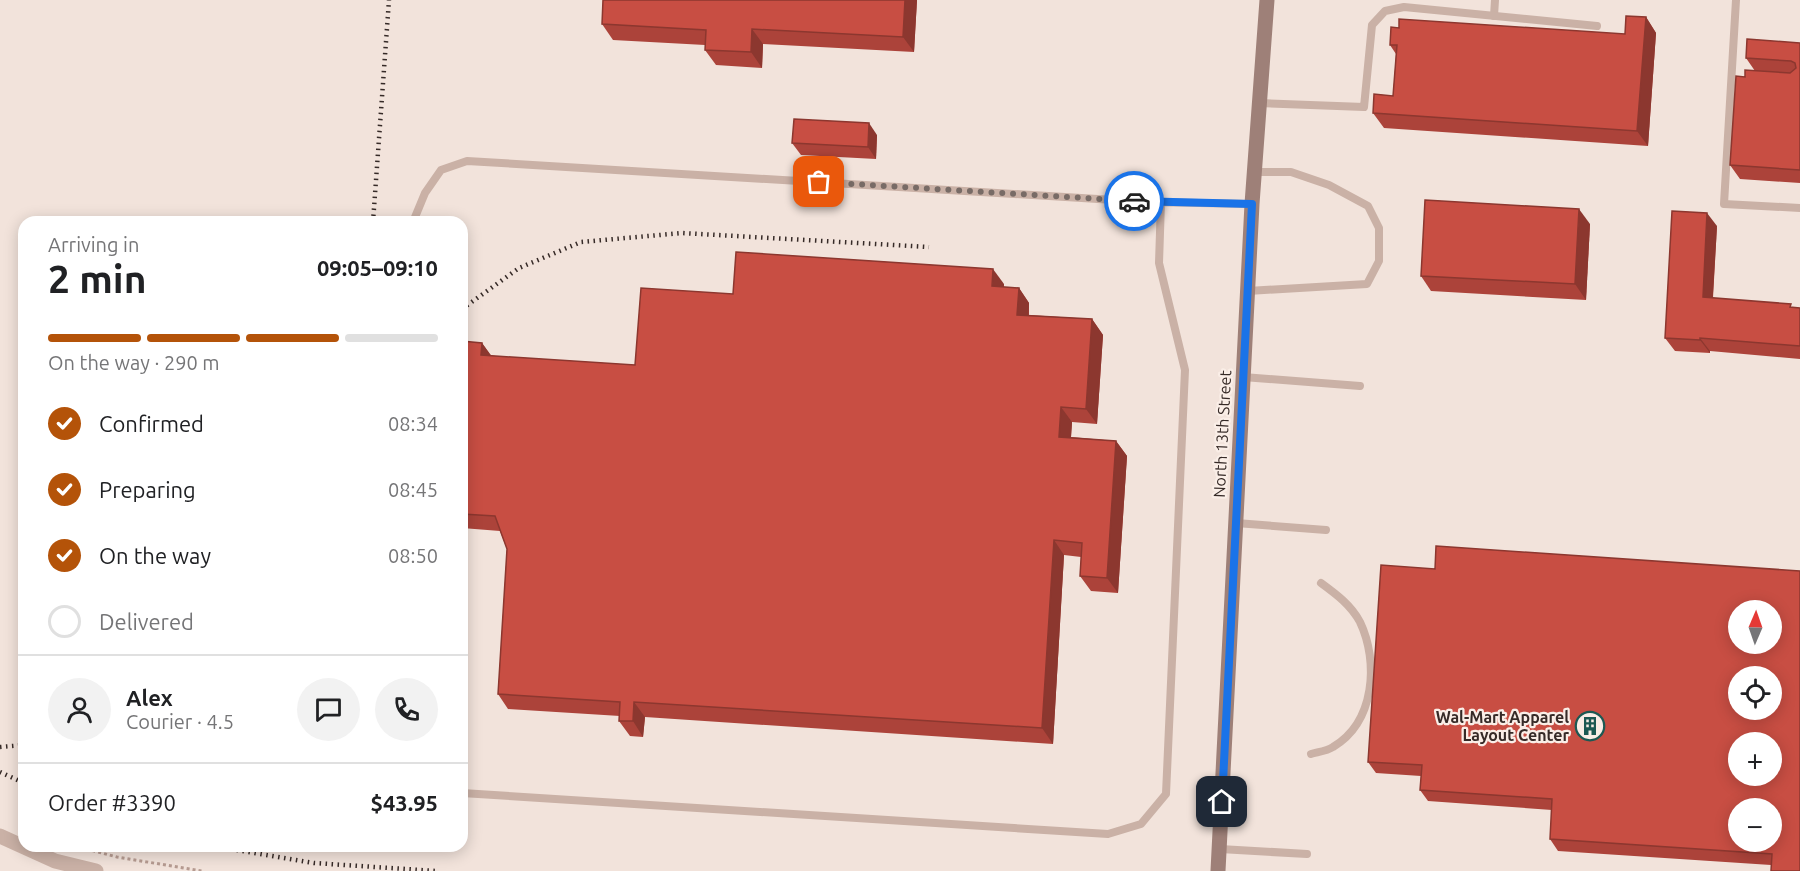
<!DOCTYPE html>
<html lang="en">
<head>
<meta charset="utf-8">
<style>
	body { margin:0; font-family:Ubuntu,sans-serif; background:#f2f2f2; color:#202124; height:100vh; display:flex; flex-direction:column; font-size:22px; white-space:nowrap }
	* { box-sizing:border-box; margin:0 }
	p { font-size:20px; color:#757577 }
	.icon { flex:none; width:33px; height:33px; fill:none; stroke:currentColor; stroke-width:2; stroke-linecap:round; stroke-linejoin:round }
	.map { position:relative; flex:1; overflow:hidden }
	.side { position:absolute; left:18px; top:216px; width:450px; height:636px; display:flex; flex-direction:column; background:#fff; border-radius:18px; box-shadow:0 3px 15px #0003 }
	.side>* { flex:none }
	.needle { width:39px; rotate:2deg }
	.buttons { position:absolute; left:1728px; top:600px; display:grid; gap:12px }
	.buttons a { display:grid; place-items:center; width:54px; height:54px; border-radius:50%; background:#fff; box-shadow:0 3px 15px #0003; font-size:30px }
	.pin { position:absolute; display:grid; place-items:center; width:51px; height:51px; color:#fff; margin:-26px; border-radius:12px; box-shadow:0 3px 9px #0006 }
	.courier { position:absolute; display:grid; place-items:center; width:60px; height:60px; margin:-30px; border:4px solid #1a73e8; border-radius:50%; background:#fff; color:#222; box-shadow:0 2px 8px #0007 }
	.headline em { font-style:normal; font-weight:700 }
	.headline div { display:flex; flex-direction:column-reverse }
	.headline { display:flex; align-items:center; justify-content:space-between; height:102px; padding:0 30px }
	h1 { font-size:39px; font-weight:700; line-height:45px }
	.bar { display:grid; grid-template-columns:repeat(4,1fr); gap:9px 6px; align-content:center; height:72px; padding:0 30px }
	.bar i { height:8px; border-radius:4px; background:#e0e0e0 }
	.bar .selected { background:#b45309 }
	.bar p { grid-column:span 4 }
	.line { display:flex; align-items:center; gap:15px; padding:0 30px; border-top:2px solid #e0e0e0 }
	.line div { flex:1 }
	.round { display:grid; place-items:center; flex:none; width:63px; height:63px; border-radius:32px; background:#f2f2f2 }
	ol { padding:0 30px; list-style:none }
	li { display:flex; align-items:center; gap:18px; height:66px }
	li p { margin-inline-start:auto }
	li .icon { padding:6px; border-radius:50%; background:#b45309; color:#fff; stroke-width:4 }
	li:last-child { color:#757577 }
	li i { width:33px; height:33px; border:3px solid #e0e0e0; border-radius:50% }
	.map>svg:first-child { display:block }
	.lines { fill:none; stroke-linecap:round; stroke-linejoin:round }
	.path { stroke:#b69b91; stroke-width:3; stroke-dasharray:3 3; stroke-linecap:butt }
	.service { stroke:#cab1a6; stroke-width:8 }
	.tertiary { stroke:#cab1a6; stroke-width:15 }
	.secondary { stroke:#9e8078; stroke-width:15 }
	.rail { stroke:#362a27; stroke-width:4.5; stroke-dasharray:1.5 4.5; stroke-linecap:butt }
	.wall { fill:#ac433a }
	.shaded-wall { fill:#8c372f }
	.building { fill:#c84e43; stroke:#8c372f; stroke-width:1.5; fill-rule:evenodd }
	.done { stroke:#786b66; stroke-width:6; stroke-dasharray:0 10.8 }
	.route { stroke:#1a73e8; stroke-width:8 }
	.labels { text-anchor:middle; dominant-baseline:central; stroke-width:4.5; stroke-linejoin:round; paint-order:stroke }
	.street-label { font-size:16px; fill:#362a27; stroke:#faeee7 }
	.poi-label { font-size:16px; font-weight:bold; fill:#362a27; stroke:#faeee7; text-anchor:end }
</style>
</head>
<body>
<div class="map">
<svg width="1800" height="871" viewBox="0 0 1800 871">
	<rect width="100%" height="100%" fill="#f2e3db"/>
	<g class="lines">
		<polyline class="path" points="75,846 117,857 202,871"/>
		<g class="service">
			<polyline points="1736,0 1724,204 1800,208"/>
			<polyline points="1494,16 1495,0"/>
			<polyline points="1259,103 1364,107 1372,25 1385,11 1404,7 1597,26"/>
			<polyline points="413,222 425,193 441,170 467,161 1147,202 1252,204"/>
			<polyline points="1248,291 1367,284 1379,261 1379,228 1368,206 1329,185 1291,172 1255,172"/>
			<polyline points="1243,377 1360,386"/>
			<polyline points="1236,523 1326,530"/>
			<path d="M1311,754C1318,752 1327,751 1333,747C1375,722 1379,662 1360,622C1351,605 1336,594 1321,583"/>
			<polyline points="462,793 1108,834 1141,824 1166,794 1185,370 1159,263 1161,202"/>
			<polyline points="1220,849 1307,854"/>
		</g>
		<polyline class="tertiary" points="0,836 55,861 96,871"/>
		<polyline class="secondary" points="1218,871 1252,204 1267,0"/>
		<g class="rail">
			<polyline points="373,222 389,0"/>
			<polyline points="462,309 519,268 581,242 682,233 929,247"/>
			<polyline points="0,747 24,745"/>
			<polyline points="0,772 24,783"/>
			<polyline points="213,846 314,863 436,871"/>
		</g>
	</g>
	<g class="wall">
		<polygon points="603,0 917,0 914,52 763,44 762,68 716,65 705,50 705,45 613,40 602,24"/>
		<polygon points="1646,17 1656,33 1648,146 1384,128 1373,113 1393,96 1396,54 1390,45 1625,34"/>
		<polygon points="1800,43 1800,183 1740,179 1730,165 1745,77 1755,71 1746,58"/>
		<polygon points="877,135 876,159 801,155 792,143"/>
		<polygon points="1590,224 1586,300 1431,291 1421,276"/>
		<polygon points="1717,226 1713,298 1800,308 1800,359 1710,351 1710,353 1675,351 1665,338"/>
		<polygon points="1004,284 1004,287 1019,288 1029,303 1029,315 1092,319 1103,335 1097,424 1072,422 1071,437 1116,441 1127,456 1118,593 1091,591 1080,576 1081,557 1064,555 1053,744 645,717 643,737 630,736 619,721 620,716 508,709 498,694 507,549 500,531 462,528 462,341 482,343 491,356 635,365 733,294"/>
		<polygon points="1435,569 1800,571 1771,865 1558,851 1550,839 1552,810 1428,801 1420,790 1421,776 1376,773 1368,762"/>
	</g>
	<g class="shaded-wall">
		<polygon points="905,0 917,0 914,52 903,37"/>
		<polygon points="1646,17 1656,33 1648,146 1637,131"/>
		<polygon points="752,29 763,44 762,68 751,52"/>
		<polygon points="869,123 877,135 876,159 868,147"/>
		<polygon points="1579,209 1590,224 1586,300 1575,284"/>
		<polygon points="1707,213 1717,226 1712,310 1703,297"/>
		<polygon points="993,269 1004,284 1003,301 992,286"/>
		<polygon points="1019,288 1029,303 1028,330 1017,315"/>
		<polygon points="1092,319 1103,335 1097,424 1086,409"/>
		<polygon points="1700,338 1710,351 1710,353 1700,340"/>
		<polygon points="482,343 493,358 481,355"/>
		<polygon points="1061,407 1072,422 1070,452 1059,437"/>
		<polygon points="1116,441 1127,456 1118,593 1107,578"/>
		<polygon points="1054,540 1064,555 1053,744 1042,728"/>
		<polygon points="634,702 645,717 643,737 633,721"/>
	</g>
	<g class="building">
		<polygon points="603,0 905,0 903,37 752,29 751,52 705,50 706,30 602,24"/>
		<polygon points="1626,16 1646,17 1637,131 1373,113 1374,94 1393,96 1397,45 1390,45 1391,27 1399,28 1399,19 1625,34"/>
		<polygon points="1747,39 1800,43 1800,170 1730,165 1736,76 1745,77 1745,70 1790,73 1796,68 1795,63 1791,61 1746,58"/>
		<polygon points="794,119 869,123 868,147 792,143"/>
		<polygon points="1425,200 1579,209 1575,284 1421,276"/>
		<polygon points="1672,211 1707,213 1703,297 1791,304 1790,307 1800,308 1800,346 1700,338 1700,340 1665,338"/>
		<polygon points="736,252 993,269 992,286 1019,288 1017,315 1092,319 1086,409 1061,407 1059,437 1116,441 1107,578 1080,576 1082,543 1054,540 1042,728 634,702 633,721 619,721 620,702 498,694 507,549 495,516 462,514 462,341 482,343 481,355 635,365 641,288 733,294"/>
		<path d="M1436,546L1800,571V871H1771L1772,854L1550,839L1552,799L1420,790L1422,765L1368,762L1381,565L1435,569ZM1738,610H1772V644H1738ZM1738,676H1772V710H1738ZM1738,742H1772V776H1738ZM1738,808H1772V842H1738Z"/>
	</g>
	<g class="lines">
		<polyline class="done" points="819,182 1134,201"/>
		<polyline class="route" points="1134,201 1252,204 1222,802"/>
	</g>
	<defs>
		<g id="building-ring" transform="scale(1.5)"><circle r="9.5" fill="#faeee7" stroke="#1c5953" stroke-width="1.5"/><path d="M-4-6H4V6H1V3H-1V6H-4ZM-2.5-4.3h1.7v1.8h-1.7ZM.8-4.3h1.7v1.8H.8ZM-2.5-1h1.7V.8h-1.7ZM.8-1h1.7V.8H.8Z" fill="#1c5953"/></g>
	</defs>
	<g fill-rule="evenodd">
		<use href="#building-ring" x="1590" y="726"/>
	</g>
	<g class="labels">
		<g class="street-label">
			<text transform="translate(1222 434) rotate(-87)">North 13th Street</text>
		</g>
		<g class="poi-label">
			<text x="1569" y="717">Wal-Mart Apparel<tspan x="1569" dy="18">Layout Center</tspan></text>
		</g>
	</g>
</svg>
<div class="buttons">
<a><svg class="needle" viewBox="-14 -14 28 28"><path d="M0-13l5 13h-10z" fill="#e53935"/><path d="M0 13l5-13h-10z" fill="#757577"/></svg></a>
<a><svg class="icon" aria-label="locate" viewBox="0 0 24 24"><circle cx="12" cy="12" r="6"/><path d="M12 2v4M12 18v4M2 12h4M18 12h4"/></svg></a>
<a>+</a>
<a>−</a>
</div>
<div class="pin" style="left:819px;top:182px;background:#ea580c"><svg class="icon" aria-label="bag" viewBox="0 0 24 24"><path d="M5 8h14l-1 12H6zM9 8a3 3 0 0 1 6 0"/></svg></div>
<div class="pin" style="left:1222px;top:802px;background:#1f2937"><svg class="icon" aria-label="home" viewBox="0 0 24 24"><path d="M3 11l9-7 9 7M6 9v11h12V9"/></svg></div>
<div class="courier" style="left:1134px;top:201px"><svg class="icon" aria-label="car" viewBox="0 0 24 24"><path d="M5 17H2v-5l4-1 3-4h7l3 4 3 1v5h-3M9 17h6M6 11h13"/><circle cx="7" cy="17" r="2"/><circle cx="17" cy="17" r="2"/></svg></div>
<section class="side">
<div class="headline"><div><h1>2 min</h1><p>Arriving in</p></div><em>09:05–09:10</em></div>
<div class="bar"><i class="selected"></i><i class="selected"></i><i class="selected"></i><i></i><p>On the way · 290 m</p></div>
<ol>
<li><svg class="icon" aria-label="check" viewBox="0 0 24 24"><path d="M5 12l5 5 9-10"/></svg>Confirmed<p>08:34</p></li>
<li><svg class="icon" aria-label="check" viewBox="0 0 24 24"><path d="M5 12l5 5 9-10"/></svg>Preparing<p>08:45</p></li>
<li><svg class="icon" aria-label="check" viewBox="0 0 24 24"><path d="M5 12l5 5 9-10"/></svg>On the way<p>08:50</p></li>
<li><i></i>Delivered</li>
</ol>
<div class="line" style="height:108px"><a class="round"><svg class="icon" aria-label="person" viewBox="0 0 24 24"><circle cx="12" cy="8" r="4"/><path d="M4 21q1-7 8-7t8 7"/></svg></a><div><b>Alex</b><p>Courier · 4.5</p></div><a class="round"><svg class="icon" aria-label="chat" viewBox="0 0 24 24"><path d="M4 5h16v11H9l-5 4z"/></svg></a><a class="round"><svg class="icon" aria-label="phone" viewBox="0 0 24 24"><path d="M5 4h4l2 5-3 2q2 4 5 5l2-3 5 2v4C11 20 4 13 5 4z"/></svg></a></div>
<div class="line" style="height:78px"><div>Order #3390</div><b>$43.95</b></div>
</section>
</div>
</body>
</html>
